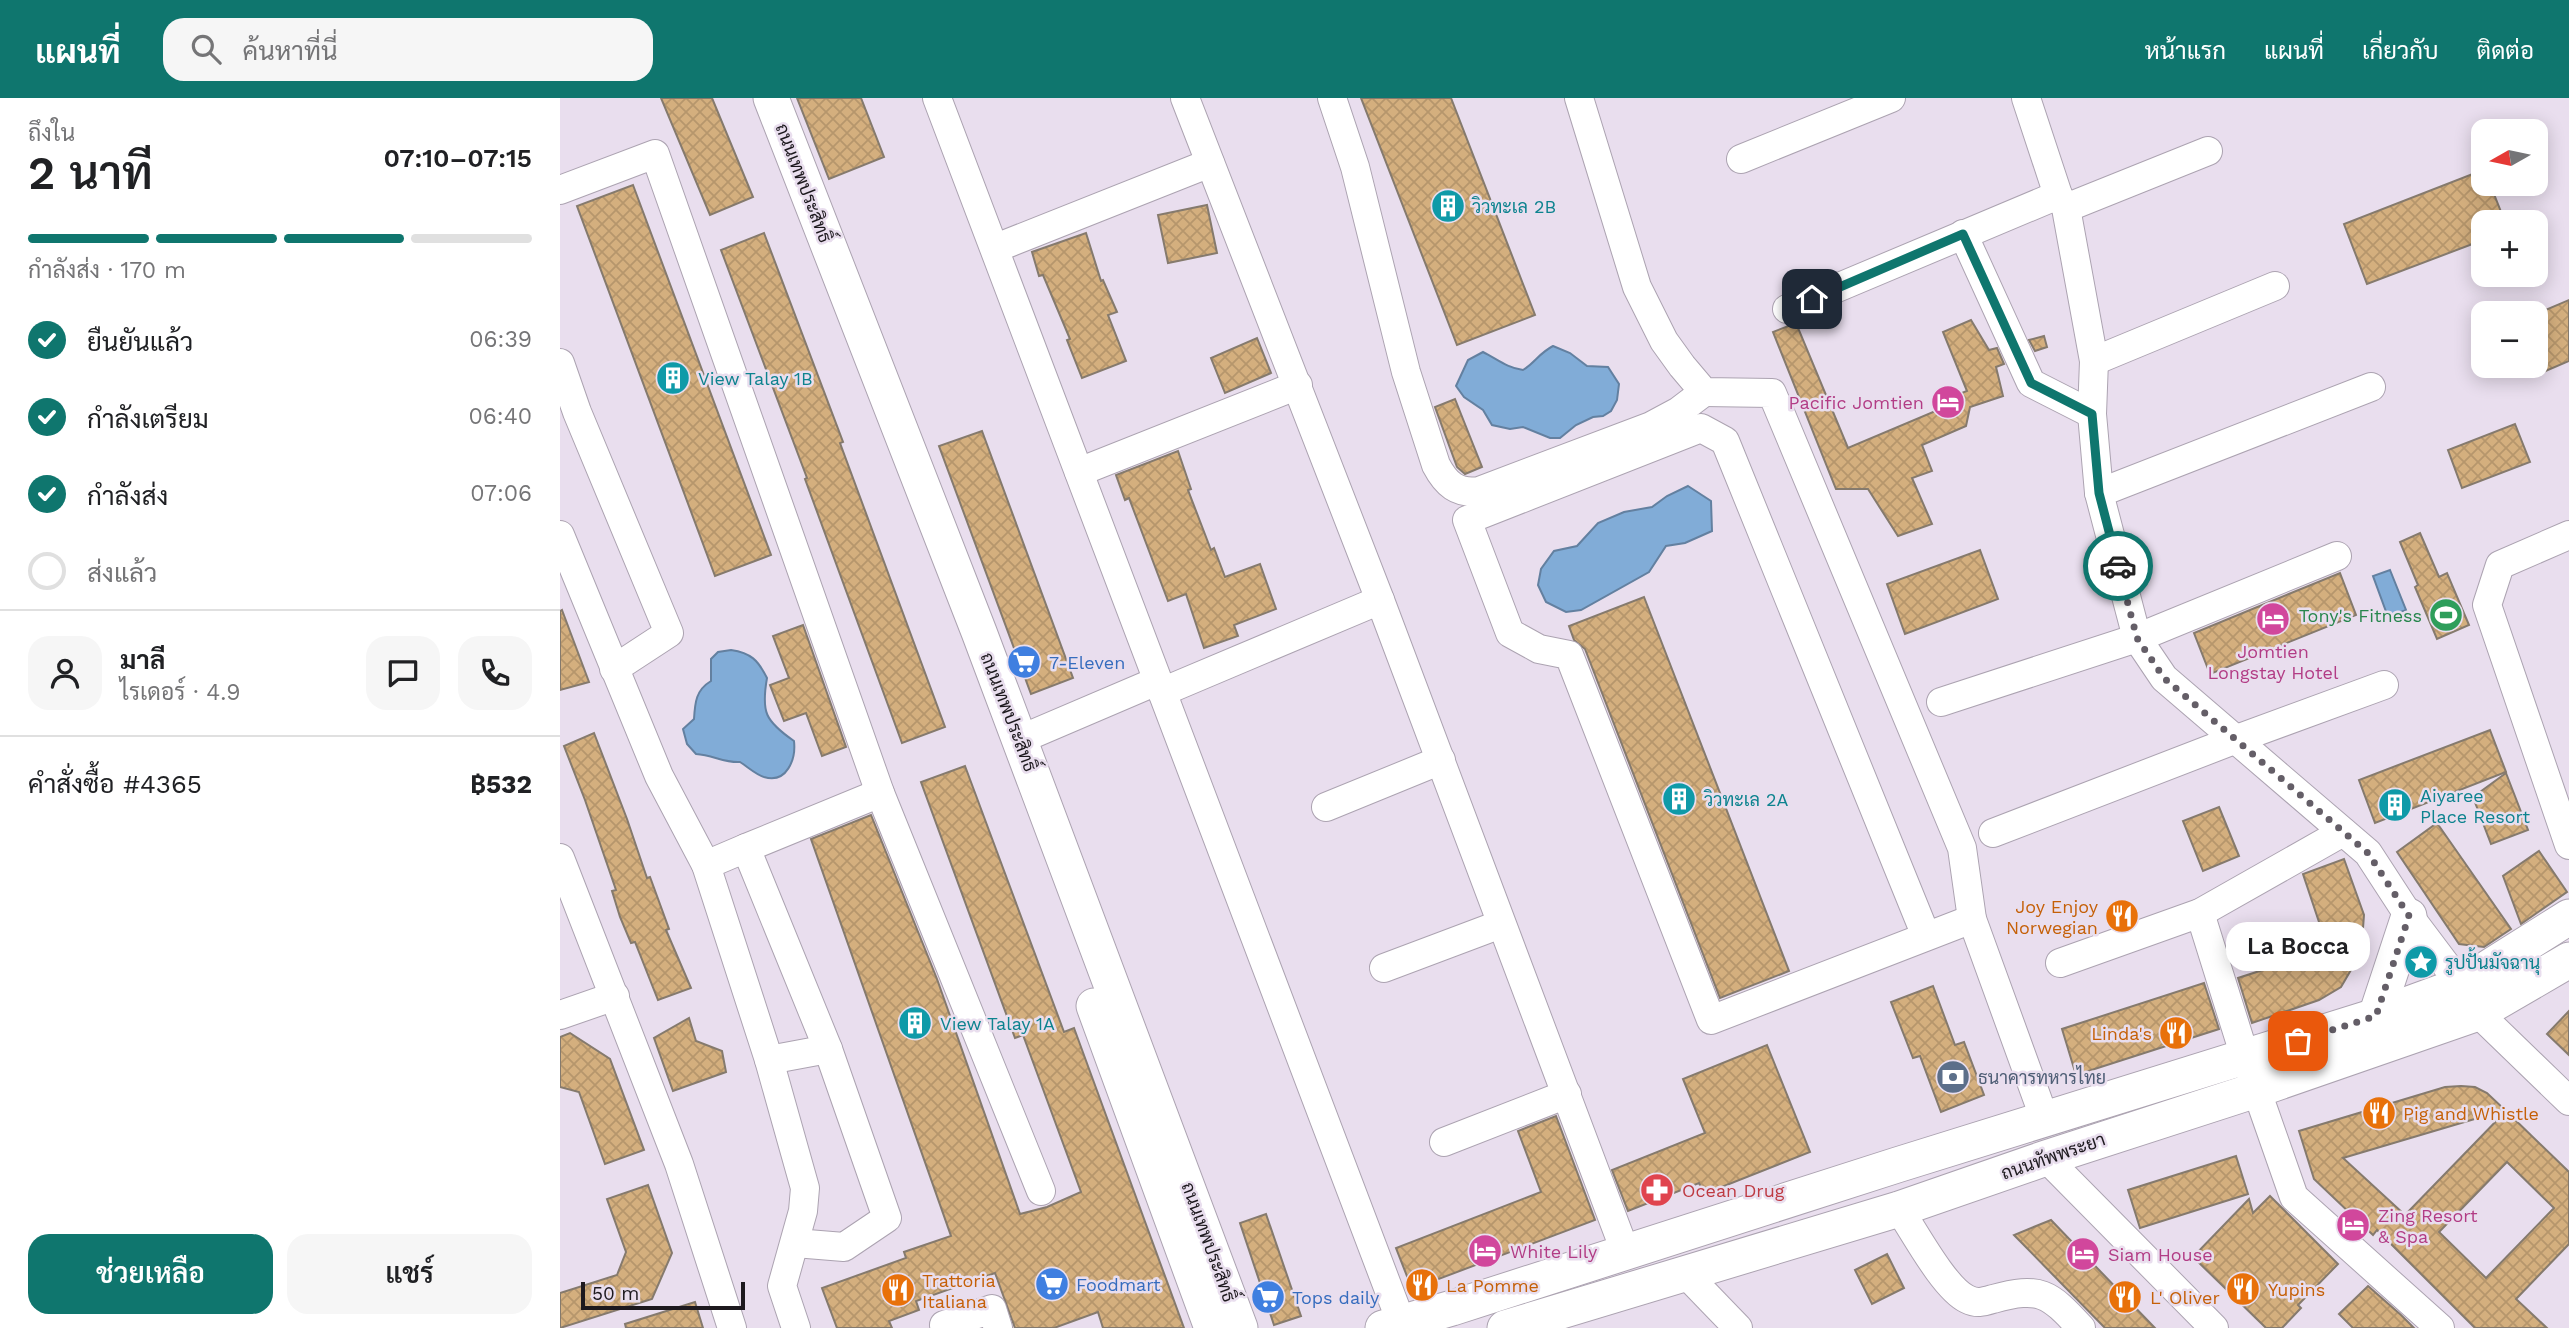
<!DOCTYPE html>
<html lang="th">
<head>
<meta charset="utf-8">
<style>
	body { margin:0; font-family:"Work Sans",Sarabun,sans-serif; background:#f6f6f6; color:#202124; height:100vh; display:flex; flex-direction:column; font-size:26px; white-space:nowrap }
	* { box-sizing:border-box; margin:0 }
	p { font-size:23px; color:#757577 }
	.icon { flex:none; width:38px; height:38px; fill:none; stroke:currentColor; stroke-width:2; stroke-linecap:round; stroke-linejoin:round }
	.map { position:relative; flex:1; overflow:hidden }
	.drawer { display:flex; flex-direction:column; background:#fff; width:560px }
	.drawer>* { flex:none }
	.needle { width:46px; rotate:261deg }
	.fabs { position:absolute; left:1911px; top:21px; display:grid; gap:14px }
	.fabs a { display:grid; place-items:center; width:77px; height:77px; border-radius:14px; background:#fff; box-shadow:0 4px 18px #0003; font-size:35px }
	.scale { position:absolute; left:21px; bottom:18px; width:164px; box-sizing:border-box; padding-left:7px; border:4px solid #1d191e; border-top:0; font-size:19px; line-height:24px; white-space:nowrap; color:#1d191e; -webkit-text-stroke:5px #e9deee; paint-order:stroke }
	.pin { position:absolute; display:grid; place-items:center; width:60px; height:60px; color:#fff; margin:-30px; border-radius:14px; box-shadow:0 4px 10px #0006 }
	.courier { position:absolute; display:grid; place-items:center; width:70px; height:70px; margin:-35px; border:5px solid #0f766e; border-radius:50%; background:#fff; color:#222; box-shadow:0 2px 9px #0007 }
	.bubble { position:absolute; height:49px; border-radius:21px; background:#fff; box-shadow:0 4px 18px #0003; font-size:23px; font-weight:600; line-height:49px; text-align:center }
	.headline em { font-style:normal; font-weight:600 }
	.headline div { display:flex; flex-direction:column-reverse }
	.headline { display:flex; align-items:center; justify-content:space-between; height:119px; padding:0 28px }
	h1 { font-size:46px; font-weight:600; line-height:52px }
	.bar { display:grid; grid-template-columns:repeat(4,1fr); gap:10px 7px; align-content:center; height:84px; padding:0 28px }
	.bar i { height:9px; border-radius:5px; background:#e0e0e0 }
	.bar .current { background:#0f766e }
	.bar p { grid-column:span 4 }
	.line { display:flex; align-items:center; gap:18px; padding:0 28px; border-top:2px solid #e0e0e0 }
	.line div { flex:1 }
	.round { display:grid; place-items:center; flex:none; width:74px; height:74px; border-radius:21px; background:#f6f6f6 }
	ol { padding:0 28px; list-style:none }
	li { display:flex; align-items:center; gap:21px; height:77px }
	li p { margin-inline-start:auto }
	li .icon { padding:7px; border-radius:50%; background:#0f766e; color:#fff; stroke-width:4 }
	li:last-child { color:#757577 }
	li i { width:38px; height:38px; border:4px solid #e0e0e0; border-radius:50% }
	.primary-button { display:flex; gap:14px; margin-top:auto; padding:14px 28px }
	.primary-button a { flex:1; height:80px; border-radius:21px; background:#0f766e; color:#fff; font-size:28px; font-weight:600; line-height:80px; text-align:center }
	.primary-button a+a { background:#f6f6f6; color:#202124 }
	header { display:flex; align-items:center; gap:42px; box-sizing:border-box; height:98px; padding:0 35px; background:#0f766e; color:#fff }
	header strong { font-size:33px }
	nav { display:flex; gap:38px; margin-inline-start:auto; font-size:24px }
	.search { width:490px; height:63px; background:#f6f6f6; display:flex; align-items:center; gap:18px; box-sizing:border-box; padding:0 24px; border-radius:21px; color:#757577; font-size:26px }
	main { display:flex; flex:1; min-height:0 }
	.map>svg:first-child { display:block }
	.water { fill:#81acd7; stroke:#6380a0; stroke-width:2 }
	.building { fill:url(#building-cross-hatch); stroke:#857a6d; stroke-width:2; fill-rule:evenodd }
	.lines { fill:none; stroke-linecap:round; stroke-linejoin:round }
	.minor-casing { stroke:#aca3b1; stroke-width:30 }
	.major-casing { stroke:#aca3b1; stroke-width:37 }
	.minor { stroke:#fff; stroke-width:28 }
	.major { stroke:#fff; stroke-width:35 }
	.done { stroke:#645e67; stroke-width:7; stroke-dasharray:0 12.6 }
	.route { stroke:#0f766e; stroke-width:9 }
	.labels { text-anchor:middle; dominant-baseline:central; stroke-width:5; stroke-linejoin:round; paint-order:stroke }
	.street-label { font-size:18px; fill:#1d191e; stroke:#e9deee }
	.culture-label { font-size:18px; fill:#0d838f; stroke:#e9deee; text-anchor:start }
	.hotel-label { font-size:18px; fill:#b23c85; stroke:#e9deee; text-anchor:start }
	.leisure-label { font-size:18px; fill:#27864d; stroke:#e9deee; text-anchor:end }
	.shop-label { font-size:18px; fill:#366cbe; stroke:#e9deee; text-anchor:start }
	.food-label { font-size:18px; fill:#c56008; stroke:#e9deee; text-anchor:start }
	.service-label { font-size:18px; fill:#4e5e75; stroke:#e9deee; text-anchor:start }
	.health-label { font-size:18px; fill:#be3a42; stroke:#e9deee; text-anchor:start }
</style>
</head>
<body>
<header>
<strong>แผนที่</strong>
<div class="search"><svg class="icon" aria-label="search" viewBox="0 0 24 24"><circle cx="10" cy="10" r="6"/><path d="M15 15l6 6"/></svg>ค้นหาที่นี่</div>
<nav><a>หน้าแรก</a><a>แผนที่</a><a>เกี่ยวกับ</a><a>ติดต่อ</a></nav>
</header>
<main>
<section class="drawer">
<div class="headline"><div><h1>2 นาที</h1><p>ถึงใน</p></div><em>07:10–07:15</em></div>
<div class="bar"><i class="current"></i><i class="current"></i><i class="current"></i><i></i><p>กำลังส่ง · 170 m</p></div>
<ol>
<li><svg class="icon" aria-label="check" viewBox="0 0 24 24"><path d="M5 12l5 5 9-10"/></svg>ยืนยันแล้ว<p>06:39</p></li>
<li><svg class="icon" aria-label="check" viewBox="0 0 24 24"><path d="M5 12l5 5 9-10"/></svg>กำลังเตรียม<p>06:40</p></li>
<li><svg class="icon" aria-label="check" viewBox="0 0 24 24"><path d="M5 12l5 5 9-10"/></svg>กำลังส่ง<p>07:06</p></li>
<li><i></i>ส่งแล้ว</li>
</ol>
<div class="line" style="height:126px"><a class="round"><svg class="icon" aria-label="person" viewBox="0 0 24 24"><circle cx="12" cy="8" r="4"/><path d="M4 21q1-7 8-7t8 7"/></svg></a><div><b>มาลี</b><p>ไรเดอร์ · 4.9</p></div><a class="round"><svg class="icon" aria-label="chat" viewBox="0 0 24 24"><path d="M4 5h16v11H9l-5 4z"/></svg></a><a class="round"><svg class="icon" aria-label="phone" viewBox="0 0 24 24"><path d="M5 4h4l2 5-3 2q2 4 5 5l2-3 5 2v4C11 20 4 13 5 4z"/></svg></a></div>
<div class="line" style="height:91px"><div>คำสั่งซื้อ #4365</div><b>฿532</b></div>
<div class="primary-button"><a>ช่วยเหลือ</a><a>แชร์</a></div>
</section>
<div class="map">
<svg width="2009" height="1230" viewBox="0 0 2009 1230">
	<defs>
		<pattern id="building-cross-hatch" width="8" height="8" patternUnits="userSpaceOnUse" patternTransform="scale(1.75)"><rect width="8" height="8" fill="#d4af7e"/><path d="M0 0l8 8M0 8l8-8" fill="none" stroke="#b6966c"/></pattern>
	</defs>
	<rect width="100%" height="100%" fill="#e9deee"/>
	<g class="water">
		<path d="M993,248L1010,255L1027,268L1048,269L1059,286L1057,302L1051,313L1043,318L1033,319L1016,327L1000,340H990L963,329L950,331L932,327L923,312L904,299L896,288L908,262L923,254C937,261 947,270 963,272C976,264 978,256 993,248Z"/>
		<polygon points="1128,388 1151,403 1152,433 1125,445 1106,448 1089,474 1021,512 1006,514 986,504 978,487 981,471 994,453 1017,448 1038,425 1064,414 1092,409 1107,398"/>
		<polygon points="1830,472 1846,512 1828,519 1813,478"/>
		<path d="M171,552C191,555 198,562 207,580C201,614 205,623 234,643C236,661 227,686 204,679C195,676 188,669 180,664C164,665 153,657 136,656L127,646L123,631L134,621C135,604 136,592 151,583V561L158,554Z"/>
	</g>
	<g class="building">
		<polygon points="101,0 152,0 193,99 150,117"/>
		<polygon points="237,0 301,0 324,59 269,81"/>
		<polygon points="801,0 891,0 975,217 897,247"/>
		<polygon points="1923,72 1923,86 1930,86 1945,124 1923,124 1923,142 1807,186 1784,126"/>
		<polygon points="73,87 211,457 155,478 17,108"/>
		<polygon points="647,107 657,155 608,165 598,117"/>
		<polygon points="204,135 283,344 280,345 385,629 342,645 245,381 247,380 161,152"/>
		<polygon points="526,135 541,183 543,182 557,214 548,217 566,263 522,280 507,242 510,241 483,177 479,178 472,154"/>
		<polygon points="2009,202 2009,263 1976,277 1976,216"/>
		<polygon points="1411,222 1429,252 1437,250 1444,266 1436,269 1443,298 1410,309 1406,328 1362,347 1372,373 1352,380 1372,426 1338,438 1308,391 1276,391 1213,234 1236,225 1288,350 1397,304 1394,298 1407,293 1383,234"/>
		<polygon points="1484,238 1487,249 1475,253 1469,242"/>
		<polygon points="697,240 711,275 665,295 651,260"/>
		<polygon points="895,301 922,369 905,376 897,369 875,309"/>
		<polygon points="1955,326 1970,364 1902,390 1888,352"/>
		<polygon points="422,333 513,580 471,596 379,348"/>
		<polygon points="618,353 631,391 628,392 651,452 654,450 665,479 700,466 716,511 674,527 678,538 644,550 626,496 608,503 569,400 565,402 556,377"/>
		<polygon points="1860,435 1879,479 1887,475 1909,527 1877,541 1855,489 1858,487 1840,444"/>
		<polygon points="1420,452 1438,501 1345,536 1327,486"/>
		<polygon points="1780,475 1796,517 1650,576 1634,535"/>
		<polygon points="1084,499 1229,873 1160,900 1025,551 1014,542 1009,528"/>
		<polygon points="2,512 29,584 0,592 0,513"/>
		<polygon points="243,527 286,649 262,658 246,615 224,623 210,587 229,580 213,538"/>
		<polygon points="1930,632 1946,674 1815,725 1799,682"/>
		<polygon points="34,635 67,721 87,780 90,779 109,831 106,832 131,890 98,902 75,844 71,845 60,819 52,793 56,792 25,702 4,648"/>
		<polygon points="405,668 504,934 514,930 624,1230 543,1230 538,1214 494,1230 455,1230 435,1175 356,1203 359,1212 329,1223 332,1230 277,1230 262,1190 346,1160 344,1154 391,1138 251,741 311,717 377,881 460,1116 487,1109 521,1094 463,937 455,940 361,684"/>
		<polygon points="1946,675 1968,732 1931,746 1913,699"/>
		<polygon points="1659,709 1679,758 1643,773 1623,723"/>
		<polygon points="1877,725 1951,831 1924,849 1899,846 1837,754"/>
		<polygon points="1979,753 2007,794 1961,826 1943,778"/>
		<polygon points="1784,761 1804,817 1802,843 1795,865 1781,889 1759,902 1692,925 1678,880 1737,861 1754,849 1761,830 1743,776"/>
		<polygon points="1644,885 1659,931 1516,977 1502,931"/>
		<polygon points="1373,888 1395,947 1404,944 1424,997 1381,1014 1360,958 1353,960 1331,904"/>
		<polygon points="2009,913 2009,957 1987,936"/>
		<polygon points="129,920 136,943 162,953 166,974 113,993 94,940"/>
		<polygon points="10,935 50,961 84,1052 45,1066 19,994 0,989 0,939"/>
		<polygon points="1207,947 1250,1054 1144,1096 1139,1085 1068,1113 1052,1072 1145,1035 1123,981"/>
		<path d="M1901,988L1915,989L1927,995L1945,1012L1783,1060L1845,1117L1946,1013L2009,1074V1146L1956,1201L1987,1230H1915L1817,1132L1813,1137L1754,1081L1739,1033L1885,989ZM1947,1064L1994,1110L1926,1180L1879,1134Z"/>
		<polygon points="996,1018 1035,1122 852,1191 836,1150 981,1094 958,1033"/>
		<polygon points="1676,1058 1688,1096 1580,1130 1568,1092"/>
		<polygon points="88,1087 112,1155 92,1201 0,1230 0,1195 57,1177 66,1154 47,1101"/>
		<polygon points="1710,1098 1778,1166 1738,1207 1741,1210 1722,1230 1706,1230 1633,1159 1689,1101 1693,1115"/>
		<polygon points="706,1116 741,1218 714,1227 680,1125"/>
		<polygon points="1491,1122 1565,1199 1595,1230 1545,1230 1454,1137"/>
		<polygon points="1327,1156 1344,1190 1312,1206 1295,1172"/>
		<polygon points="1808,1188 1841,1217 1854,1230 1793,1230 1779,1216"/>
		<polygon points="135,1204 143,1230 66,1230 65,1226"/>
	</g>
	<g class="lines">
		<g class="minor-casing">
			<g id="minor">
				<polyline points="377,0 841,1224"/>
				<polyline points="625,0 820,502 1065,1153"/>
				<path d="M772,0L795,69L846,274L876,367C886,386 897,396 919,393L1091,328L1119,313L1144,294"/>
				<polyline points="1019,0 1077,189 1104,243 1122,268 1144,294 1212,295 1402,750 1412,821 1485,1022"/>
				<polyline points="1466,0 1498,97 1506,110 1534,263 1532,316 1539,395 1577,540 1604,580 1808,755 1849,818 1901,887 1918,915 2009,1003"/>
				<polyline points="1181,61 1331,0"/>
				<polyline points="0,92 95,56 320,695 481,1093"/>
				<polyline points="1506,110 1648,53"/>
				<polyline points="1403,136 1471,285 1532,316"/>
				<polyline points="436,150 650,65"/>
				<polyline points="1227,211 1498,97"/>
				<polyline points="1534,263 1715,188"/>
				<polyline points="0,265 17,314 109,535 54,571"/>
				<polyline points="519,374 738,287"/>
				<polyline points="1539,395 1811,289"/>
				<polyline points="0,437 99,678 146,767 209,962 245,1090 243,1113 222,1188 236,1230"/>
				<polyline points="2009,437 1940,467 1927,507 2009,747"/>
				<polyline points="602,594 820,502"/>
				<polyline points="1381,604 1577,540 1777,458"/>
				<polyline points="459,642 597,583"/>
				<polyline points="766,709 881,662"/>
				<polyline points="1433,735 1674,642 1824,587"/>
				<polyline points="186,750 320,695"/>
				<polyline points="0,760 119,1066 172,1230"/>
				<polyline points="146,767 186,750 268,951 327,1120 284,1149 235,1145"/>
				<polyline points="1640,815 1685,959 1734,1099 1880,1230"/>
				<path d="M1366,838L1165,343L1141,330L907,422L950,535L979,551L1009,557L1151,922C1238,888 1325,854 1412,821"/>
				<polyline points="1500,865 1640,815 1783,734"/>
				<polyline points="824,870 941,826"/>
				<polyline points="0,917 55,898"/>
				<polyline points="209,962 268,951"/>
				<polyline points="884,1044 1007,996"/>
				<polyline points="1486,1060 1654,1230"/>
				<path d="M1339,1111C1354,1133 1384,1190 1407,1201C1417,1206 1423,1204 1433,1201C1480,1188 1489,1195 1521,1230"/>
				<polyline points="1124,1174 1178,1230"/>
				<polyline points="385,1230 384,1227 432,1211 438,1230"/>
			</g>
		</g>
		<g class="major-casing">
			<g id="major">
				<polyline points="211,0 419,534 680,1230"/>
				<polyline points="534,908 652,1230"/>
				<polyline points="1816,918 1849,818"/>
				<polyline points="823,1230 892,1210 1337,1067 1816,918 1901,887 2009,819"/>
				<polyline points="945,1230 1339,1111 1486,1060 1696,992 1918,915 2009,862"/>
			</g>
		</g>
		<use href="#minor" class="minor"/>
		<use href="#major" class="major"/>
	</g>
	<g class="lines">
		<polyline class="done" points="1558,468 1577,540 1604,580 1808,755 1849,818 1816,918 1738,943"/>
		<polyline class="route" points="1252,201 1403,136 1471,285 1532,316 1539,395 1558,468"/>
	</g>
	<defs>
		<g id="building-disc" transform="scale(1.75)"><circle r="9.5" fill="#0f9aa8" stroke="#e9deee"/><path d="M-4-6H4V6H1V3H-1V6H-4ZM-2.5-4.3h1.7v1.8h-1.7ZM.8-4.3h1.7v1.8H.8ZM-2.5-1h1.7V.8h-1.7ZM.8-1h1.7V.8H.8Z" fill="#fff"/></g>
		<g id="hotel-disc" transform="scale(1.75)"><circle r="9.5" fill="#d1479c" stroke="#e9deee"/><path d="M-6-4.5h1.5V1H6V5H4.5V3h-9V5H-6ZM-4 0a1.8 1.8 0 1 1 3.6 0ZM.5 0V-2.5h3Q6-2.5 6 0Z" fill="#fff"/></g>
		<g id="stadium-disc" transform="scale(1.75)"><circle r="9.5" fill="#2e9e5b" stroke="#e9deee"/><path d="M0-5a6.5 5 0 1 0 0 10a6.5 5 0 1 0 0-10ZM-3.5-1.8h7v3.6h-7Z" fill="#fff"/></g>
		<g id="supermarket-disc" transform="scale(1.75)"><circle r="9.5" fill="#3f7fe0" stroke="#e9deee"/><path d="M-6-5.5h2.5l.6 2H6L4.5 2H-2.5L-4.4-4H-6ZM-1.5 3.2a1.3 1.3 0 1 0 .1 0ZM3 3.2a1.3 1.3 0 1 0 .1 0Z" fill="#fff"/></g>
		<g id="restaurant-disc" transform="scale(1.75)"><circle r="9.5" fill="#e8710a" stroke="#e9deee"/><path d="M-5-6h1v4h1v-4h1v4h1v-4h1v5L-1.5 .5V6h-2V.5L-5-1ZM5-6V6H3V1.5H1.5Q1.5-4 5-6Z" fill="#fff"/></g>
		<g id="sight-disc" transform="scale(1.75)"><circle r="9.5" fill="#0f9aa8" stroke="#e9deee"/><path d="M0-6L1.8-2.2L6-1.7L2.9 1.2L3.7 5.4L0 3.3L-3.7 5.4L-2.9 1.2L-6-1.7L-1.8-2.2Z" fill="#fff"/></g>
		<g id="bank-disc" transform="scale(1.75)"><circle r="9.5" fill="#5c6f8a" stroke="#e9deee"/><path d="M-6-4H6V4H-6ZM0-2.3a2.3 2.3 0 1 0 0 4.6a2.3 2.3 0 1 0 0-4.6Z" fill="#fff"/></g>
		<g id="pharmacy-disc" transform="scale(1.75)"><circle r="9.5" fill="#e0444e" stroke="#e9deee"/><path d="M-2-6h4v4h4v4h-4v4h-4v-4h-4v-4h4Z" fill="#fff"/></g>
	</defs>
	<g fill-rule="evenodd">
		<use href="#building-disc" x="888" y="108"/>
		<use href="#building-disc" x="113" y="280"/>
		<use href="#hotel-disc" x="1388" y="304"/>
		<use href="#stadium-disc" x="1886" y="517"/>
		<use href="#hotel-disc" x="1713" y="521"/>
		<use href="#supermarket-disc" x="464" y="564"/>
		<use href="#building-disc" x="1119" y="701"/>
		<use href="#building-disc" x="1835" y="707"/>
		<use href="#restaurant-disc" x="1562" y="818"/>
		<use href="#sight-disc" x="1861" y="864"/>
		<use href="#building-disc" x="355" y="925"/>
		<use href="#restaurant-disc" x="1616" y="935"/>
		<use href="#bank-disc" x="1393" y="979"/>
		<use href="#restaurant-disc" x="1819" y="1015"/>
		<use href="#pharmacy-disc" x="1097" y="1092"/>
		<use href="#hotel-disc" x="1793" y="1127"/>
		<use href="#hotel-disc" x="925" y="1153"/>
		<use href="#hotel-disc" x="1523" y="1156"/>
		<use href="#supermarket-disc" x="492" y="1186"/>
		<use href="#restaurant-disc" x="862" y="1187"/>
		<use href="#restaurant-disc" x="1683" y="1191"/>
		<use href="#restaurant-disc" x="338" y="1192"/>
		<use href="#supermarket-disc" x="708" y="1199"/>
		<use href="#restaurant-disc" x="1565" y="1199"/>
	</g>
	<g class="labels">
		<g class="street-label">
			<text transform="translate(244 85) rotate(69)">ถนนเทพประสิทธิ์</text>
			<text transform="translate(449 614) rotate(69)">ถนนเทพประสิทธิ์</text>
			<text transform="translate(1493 1058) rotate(-19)">ถนนทัพพระยา</text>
			<text transform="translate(649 1144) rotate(70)">ถนนเทพประสิทธิ์</text>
		</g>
		<g class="culture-label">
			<text x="912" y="108">วิวทะเล 2B</text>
			<text x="138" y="280">View Talay 1B</text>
			<text x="1860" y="697">Aiyaree<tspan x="1860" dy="21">Place Resort</tspan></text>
			<text x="1144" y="701">วิวทะเล 2A</text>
			<text x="1885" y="864">รูปปั้นมัจฉานุ</text>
			<text x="380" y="925">View Talay 1A</text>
		</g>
		<g class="hotel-label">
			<text x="1364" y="304" text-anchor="end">Pacific Jomtien</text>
			<text x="1713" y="553" text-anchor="middle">Jomtien<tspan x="1713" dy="21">Longstay Hotel</tspan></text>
			<text x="1818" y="1117">Zing Resort<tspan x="1818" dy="21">&amp; Spa</tspan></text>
			<text x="950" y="1153">White Lily</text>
			<text x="1548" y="1156">Siam House</text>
		</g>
		<g class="leisure-label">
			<text x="1862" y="517">Tony's Fitness</text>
		</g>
		<g class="shop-label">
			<text x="489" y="564">7-Eleven</text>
			<text x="516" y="1186">Foodmart</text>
			<text x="732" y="1199">Tops daily</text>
		</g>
		<g class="food-label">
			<text x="1538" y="808" text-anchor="end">Joy Enjoy<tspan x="1538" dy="21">Norwegian</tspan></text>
			<text x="1592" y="935" text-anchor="end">Linda's</text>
			<text x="1843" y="1015">Pig and Whistle</text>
			<text x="362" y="1182">Trattoria<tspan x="362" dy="21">Italiana</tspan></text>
			<text x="886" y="1187">La Pomme</text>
			<text x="1708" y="1191">Yupins</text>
			<text x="1590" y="1199">L' Oliver</text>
		</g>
		<g class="service-label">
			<text x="1418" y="979">ธนาคารทหารไทย</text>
		</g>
		<g class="health-label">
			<text x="1122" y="1092">Ocean Drug</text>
		</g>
	</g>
</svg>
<div class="fabs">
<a><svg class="needle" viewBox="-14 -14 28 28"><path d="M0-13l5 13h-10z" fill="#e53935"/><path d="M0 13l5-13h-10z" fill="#757577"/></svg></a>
<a>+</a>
<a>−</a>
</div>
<div class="scale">50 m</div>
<div class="pin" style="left:1738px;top:943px;background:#ea580c"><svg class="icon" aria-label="bag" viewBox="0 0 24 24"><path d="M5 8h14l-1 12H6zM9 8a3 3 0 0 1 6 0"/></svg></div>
<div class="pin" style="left:1252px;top:201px;background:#1f2937"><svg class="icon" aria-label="home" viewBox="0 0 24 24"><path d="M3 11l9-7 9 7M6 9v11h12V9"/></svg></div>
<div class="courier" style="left:1558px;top:468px"><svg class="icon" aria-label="car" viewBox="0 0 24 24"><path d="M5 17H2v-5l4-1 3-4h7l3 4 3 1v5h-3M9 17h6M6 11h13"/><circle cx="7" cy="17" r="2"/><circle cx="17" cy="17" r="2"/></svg></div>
<div class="bubble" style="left:1666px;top:824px;width:144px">La Bocca</div>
</div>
</main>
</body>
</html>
